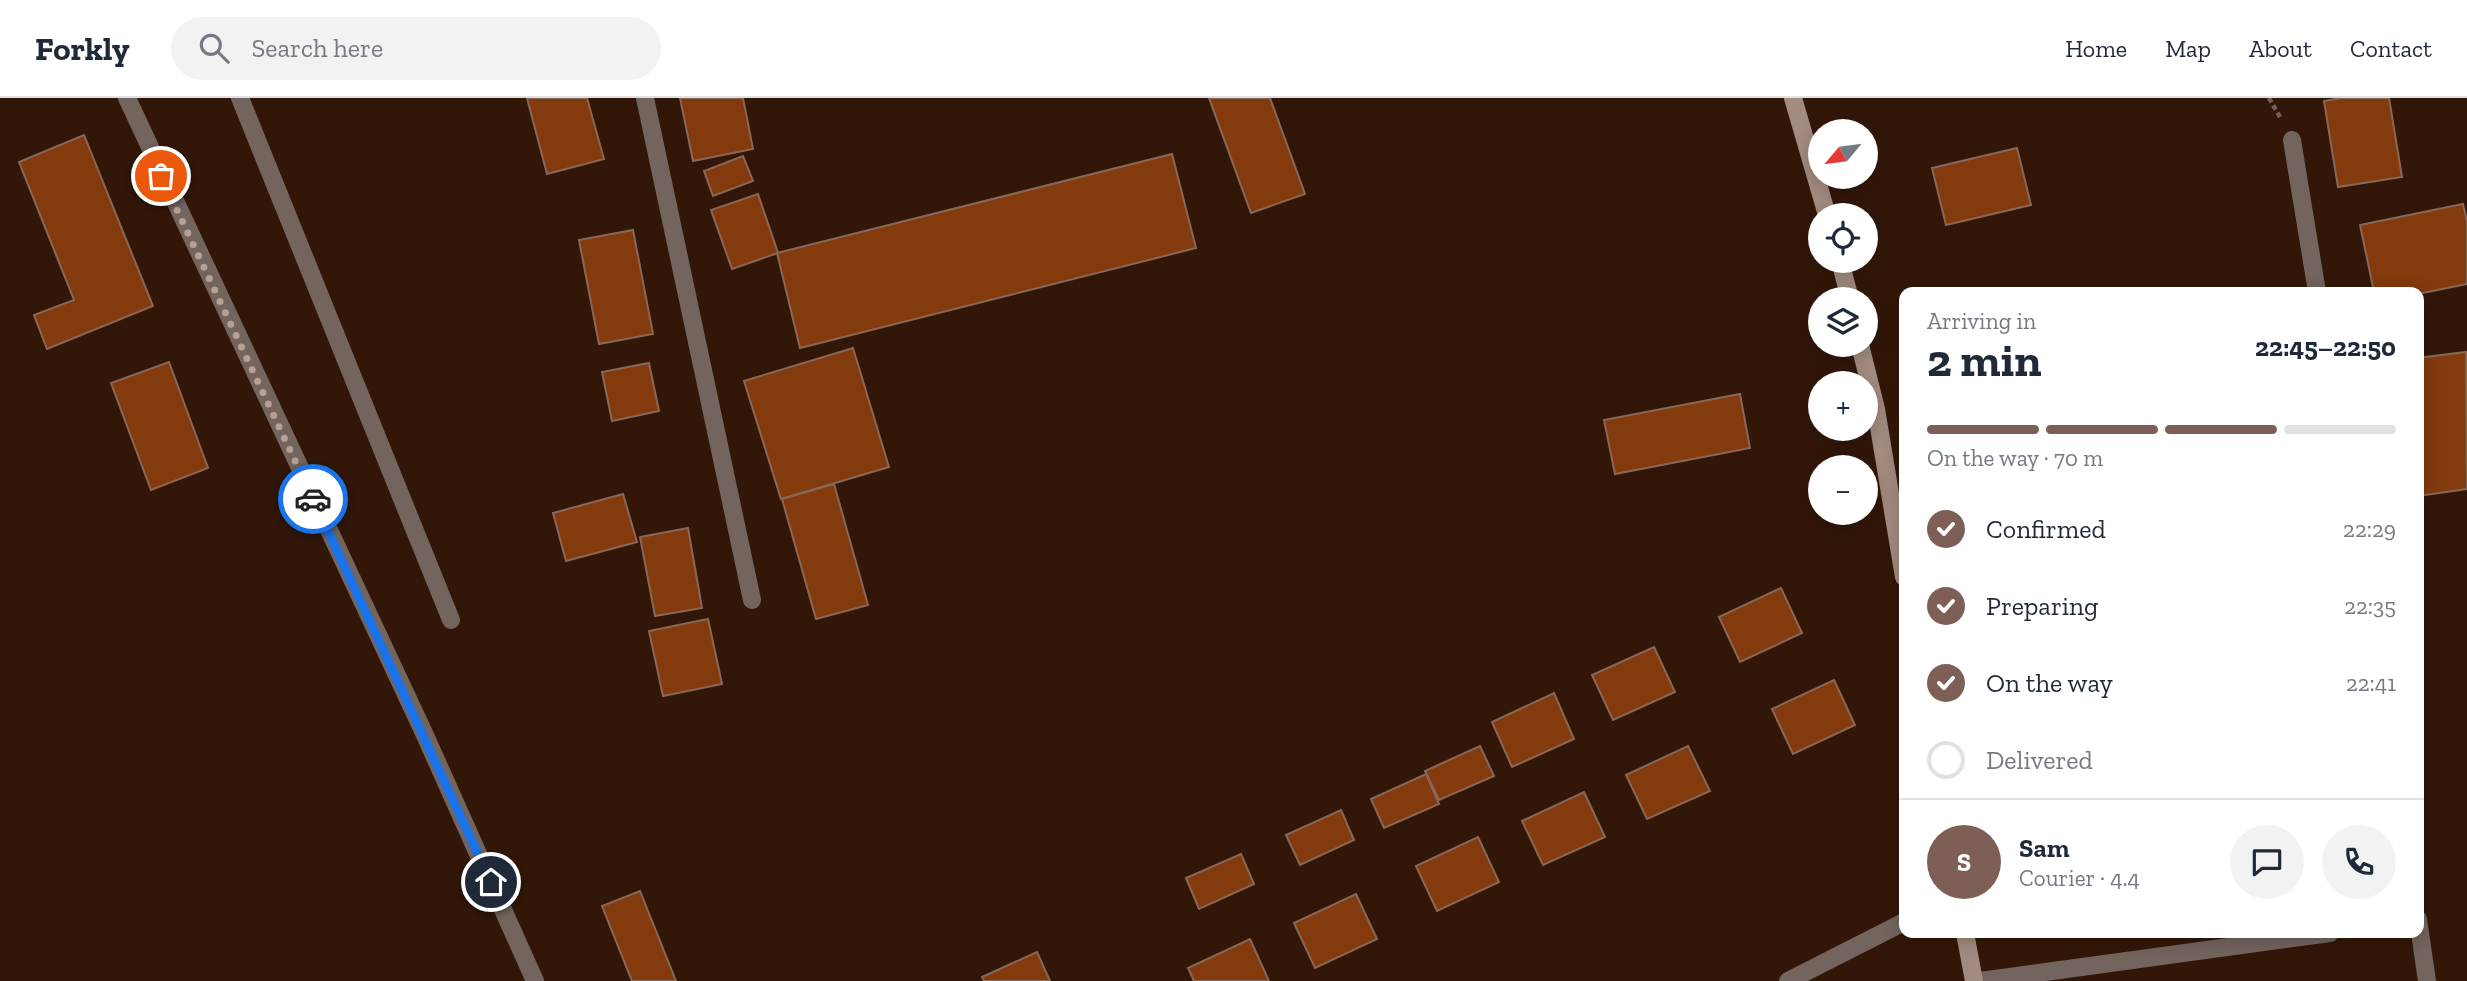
<!DOCTYPE html>
<html lang="en">
<head>
<meta charset="utf-8">
<style>
	body { margin:0; font-family:"Zilla Slab",serif; background:#f2f2f3; color:#1f2937; height:100vh; display:flex; flex-direction:column; font-size:26px; white-space:nowrap }
	* { box-sizing:border-box; margin:0 }
	p { font-size:23px; color:#747a83 }
	.icon { flex:none; width:38px; height:38px; fill:none; stroke:currentColor; stroke-width:2; stroke-linecap:round; stroke-linejoin:round }
	.map { position:relative; flex:1; overflow:hidden }
	.sheet { position:absolute; left:1899px; top:189px; width:525px; height:651px; display:flex; flex-direction:column; background:#fff; border-radius:14px; box-shadow:0 4px 18px #0003 }
	.sheet>* { flex:none }
	.needle { width:46px; rotate:241deg }
	.controls { position:absolute; left:1808px; top:21px; display:grid; gap:14px }
	.controls a { display:grid; place-items:center; width:70px; height:70px; border-radius:50%; background:#fff; box-shadow:0 4px 18px #0003; font-size:35px }
	.pin { position:absolute; display:grid; place-items:center; width:60px; height:60px; color:#fff; margin:-30px; border:4px solid #fff; border-radius:50%; box-shadow:0 2px 7px #0007 }
	.courier { position:absolute; display:grid; place-items:center; width:70px; height:70px; margin:-35px; border:5px solid #1a73e8; border-radius:50%; background:#fff; color:#222; box-shadow:0 2px 9px #0007 }
	.headline em { font-style:normal; font-weight:700 }
	.headline div { display:flex; flex-direction:column-reverse }
	.headline { display:flex; align-items:center; justify-content:space-between; height:119px; padding:0 28px }
	h1 { font-size:46px; font-weight:700; line-height:52px }
	.bar { display:grid; grid-template-columns:repeat(4,1fr); gap:10px 7px; align-content:center; height:84px; padding:0 28px }
	.bar i { height:9px; border-radius:5px; background:#e0e1e3 }
	.bar .current { background:#7d5f56 }
	.bar p { grid-column:span 4 }
	.line { display:flex; align-items:center; gap:18px; padding:0 28px; border-top:2px solid #e0e1e3 }
	.line div { flex:1 }
	.round { display:grid; place-items:center; flex:none; width:74px; height:74px; border-radius:37px; background:#f2f2f3 }
	ol { padding:0 28px; list-style:none }
	li { display:flex; align-items:center; gap:21px; height:77px }
	li p { margin-inline-start:auto }
	li .icon { padding:7px; border-radius:50%; background:#7d5f56; color:#fff; stroke-width:4 }
	li:last-child { color:#747a83 }
	li i { width:38px; height:38px; border:4px solid #e0e1e3; border-radius:50% }
	header { display:flex; align-items:center; gap:42px; box-sizing:border-box; height:98px; padding:0 35px; background:#fff; border-bottom:2px solid #e0e1e3 }
	header strong { font-size:33px }
	nav { display:flex; gap:38px; margin-inline-start:auto; font-size:24px }
	.search { width:490px; height:63px; background:#f2f2f3; display:flex; align-items:center; gap:18px; box-sizing:border-box; padding:0 24px; border-radius:38px; color:#747a83; font-size:26px }
	.map>svg:first-child { display:block }
	.building { fill:#833a0d; stroke:#896757; stroke-width:2 }
	.lines { fill:none; stroke-linecap:round; stroke-linejoin:round }
	.path { stroke:#765e51; stroke-width:4.5; stroke-dasharray:5 3.5; stroke-linecap:butt }
	.street { stroke:#73645d; stroke-width:18 }
	.secondary { stroke:#a38b7f; stroke-width:18 }
	.done { stroke:#b7a095; stroke-width:7; stroke-dasharray:0 12.6 }
	.route { stroke:#1a73e8; stroke-width:9 }
</style>
</head>
<body>
<header>
<strong>Forkly</strong>
<div class="search"><svg class="icon" aria-label="search" viewBox="0 0 24 24"><circle cx="10" cy="10" r="6"/><path d="M15 15l6 6"/></svg>Search here</div>
<nav><a>Home</a><a>Map</a><a>About</a><a>Contact</a></nav>
</header>
<div class="map">
<svg width="2467" height="883" viewBox="0 0 2467 883">
	<rect width="100%" height="100%" fill="#321709"/>
	<g class="building">
		<polygon points="527,0 587,0 604,61 547,76"/>
		<polygon points="680,0 743,0 753,51 693,63"/>
		<polygon points="1209,0 1270,0 1305,96 1251,115"/>
		<polygon points="2341,0 2389,0 2402,79 2338,89 2324,3"/>
		<polygon points="84,37 153,208 47,251 34,217 74,202 19,64"/>
		<polygon points="2017,50 2031,107 1946,127 1932,70"/>
		<polygon points="1172,56 1196,150 800,250 777,155"/>
		<polygon points="743,58 753,83 713,98 704,73"/>
		<polygon points="758,96 778,155 732,171 711,112"/>
		<polygon points="2463,106 2467,123 2467,186 2418,196 2374,194 2360,127"/>
		<polygon points="633,132 653,236 599,246 579,142"/>
		<polygon points="853,250 889,369 781,401 744,283"/>
		<polygon points="2466,254 2467,391 2418,398 2418,260"/>
		<polygon points="169,264 208,370 151,392 111,285"/>
		<polygon points="649,265 659,313 612,323 602,274"/>
		<polygon points="1740,296 1750,350 1615,376 1604,322"/>
		<polygon points="834,386 868,507 816,521 782,401"/>
		<polygon points="623,396 637,444 566,463 553,415"/>
		<polygon points="688,430 702,510 655,518 640,439"/>
		<polygon points="1781,490 1802,535 1740,564 1719,519"/>
		<polygon points="708,521 722,586 663,598 649,533"/>
		<polygon points="1654,549 1675,594 1613,622 1592,577"/>
		<polygon points="1834,582 1855,627 1793,656 1772,611"/>
		<polygon points="1554,595 1574,641 1512,669 1492,624"/>
		<polygon points="1480,648 1494,678 1439,702 1425,673"/>
		<polygon points="1688,648 1710,693 1647,721 1626,677"/>
		<polygon points="1426,676 1439,706 1384,730 1371,701"/>
		<polygon points="1584,694 1605,739 1543,767 1522,723"/>
		<polygon points="1341,712 1354,742 1300,767 1286,737"/>
		<polygon points="1478,739 1499,784 1437,813 1416,768"/>
		<polygon points="1241,756 1254,786 1199,811 1186,780"/>
		<polygon points="640,793 676,883 632,883 602,808"/>
		<polygon points="1356,796 1377,841 1315,870 1294,825"/>
		<polygon points="1250,841 1269,883 1194,883 1188,870"/>
		<polygon points="1037,854 1050,883 984,883 982,879"/>
	</g>
	<g class="lines">
		<polyline class="path" points="2269,0 2280,19"/>
		<g class="street">
			<polyline points="127,0 424,635 535,883"/>
			<polyline points="240,0 451,522"/>
			<polyline points="645,0 752,502"/>
			<polyline points="2292,42 2317,194"/>
			<polyline points="2418,821 2427,883"/>
			<polyline points="1788,883 1904,824"/>
			<polyline points="1980,883 2330,835"/>
		</g>
		<g class="secondary">
			<polyline points="1793,0 1827,117"/>
			<polyline points="1840,163 1850,201"/>
			<polyline points="1860,247 1876,311 1904,479"/>
			<polyline points="1965,835 1974,883"/>
		</g>
	</g>
	<g class="lines">
		<polyline class="done" points="161,78 313,401"/>
		<polyline class="route" points="313,401 491,784"/>
	</g>
</svg>
<div class="controls">
<a><svg class="needle" viewBox="-14 -14 28 28"><path d="M0-13l5 13h-10z" fill="#e53935"/><path d="M0 13l5-13h-10z" fill="#747a83"/></svg></a>
<a><svg class="icon" aria-label="locate" viewBox="0 0 24 24"><circle cx="12" cy="12" r="6"/><path d="M12 2v4M12 18v4M2 12h4M18 12h4"/></svg></a>
<a><svg class="icon" aria-label="layers" viewBox="0 0 24 24"><path d="M12 4l9 5-9 5-9-5zM3 14l9 5 9-5"/></svg></a>
<a>+</a>
<a>−</a>
</div>
<div class="pin" style="left:161px;top:78px;background:#ea580c"><svg class="icon" aria-label="bag" viewBox="0 0 24 24"><path d="M5 8h14l-1 12H6zM9 8a3 3 0 0 1 6 0"/></svg></div>
<div class="pin" style="left:491px;top:784px;background:#1f2937"><svg class="icon" aria-label="home" viewBox="0 0 24 24"><path d="M3 11l9-7 9 7M6 9v11h12V9"/></svg></div>
<div class="courier" style="left:313px;top:401px"><svg class="icon" aria-label="car" viewBox="0 0 24 24"><path d="M5 17H2v-5l4-1 3-4h7l3 4 3 1v5h-3M9 17h6M6 11h13"/><circle cx="7" cy="17" r="2"/><circle cx="17" cy="17" r="2"/></svg></div>
<section class="sheet">
<div class="headline"><div><h1>2 min</h1><p>Arriving in</p></div><em>22:45–22:50</em></div>
<div class="bar"><i class="current"></i><i class="current"></i><i class="current"></i><i></i><p>On the way · 70 m</p></div>
<ol>
<li><svg class="icon" aria-label="check" viewBox="0 0 24 24"><path d="M5 12l5 5 9-10"/></svg>Confirmed<p>22:29</p></li>
<li><svg class="icon" aria-label="check" viewBox="0 0 24 24"><path d="M5 12l5 5 9-10"/></svg>Preparing<p>22:35</p></li>
<li><svg class="icon" aria-label="check" viewBox="0 0 24 24"><path d="M5 12l5 5 9-10"/></svg>On the way<p>22:41</p></li>
<li><i></i>Delivered</li>
</ol>
<div class="line" style="height:126px"><b class="round" style="background:#7d5f56;color:#fff">S</b><div><b>Sam</b><p>Courier · 4.4</p></div><a class="round"><svg class="icon" aria-label="chat" viewBox="0 0 24 24"><path d="M4 5h16v11H9l-5 4z"/></svg></a><a class="round"><svg class="icon" aria-label="phone" viewBox="0 0 24 24"><path d="M5 4h4l2 5-3 2q2 4 5 5l2-3 5 2v4C11 20 4 13 5 4z"/></svg></a></div>
</section>
</div>
</body>
</html>
